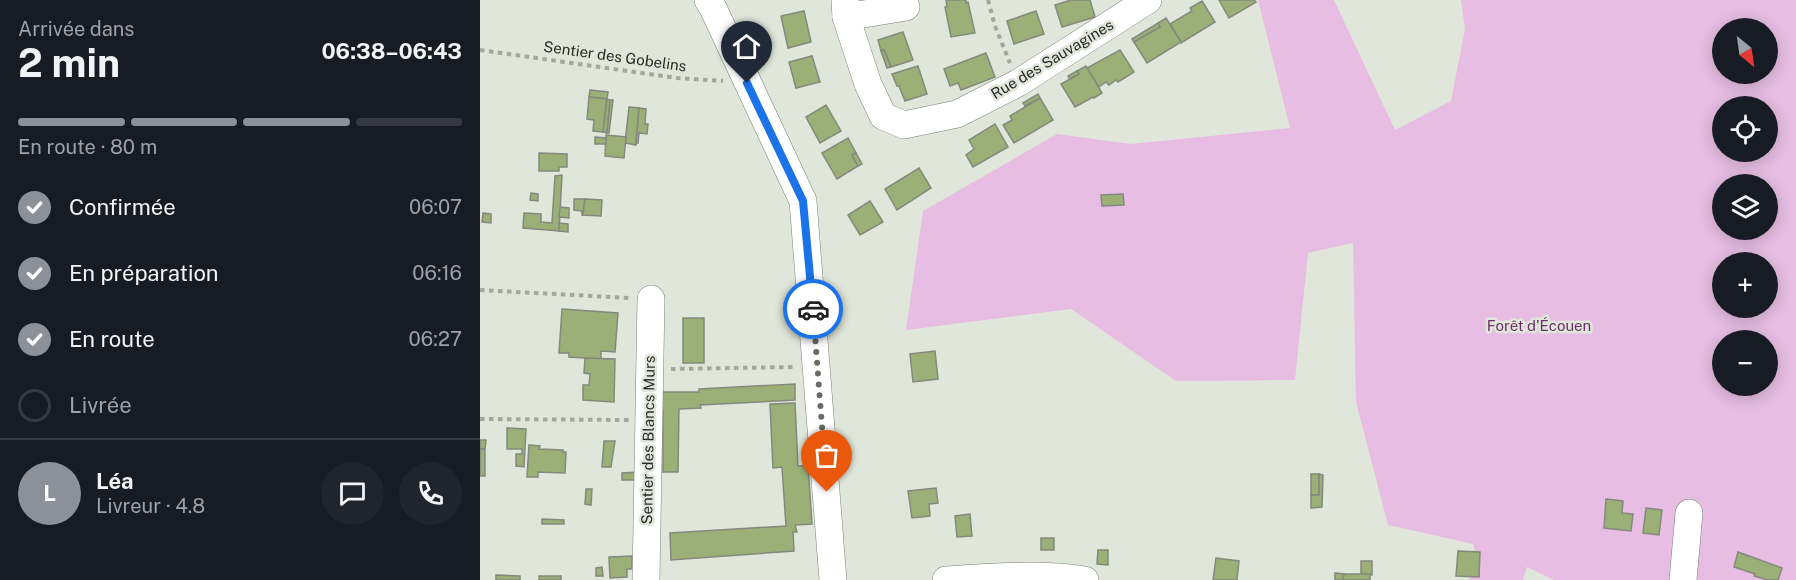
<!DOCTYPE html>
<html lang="fr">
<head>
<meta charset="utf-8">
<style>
	body { margin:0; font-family:"Public Sans",sans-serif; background:#20242c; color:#f1f3f6; height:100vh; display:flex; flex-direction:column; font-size:22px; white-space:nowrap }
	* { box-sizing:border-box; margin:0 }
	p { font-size:20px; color:#9ea1a6 }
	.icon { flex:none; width:33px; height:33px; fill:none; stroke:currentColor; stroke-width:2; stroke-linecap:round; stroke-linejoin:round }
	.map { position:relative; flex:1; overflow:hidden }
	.drawer { display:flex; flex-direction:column; background:#171b24; width:480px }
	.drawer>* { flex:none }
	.needle { width:39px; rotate:151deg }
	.buttons { position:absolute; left:1232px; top:18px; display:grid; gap:12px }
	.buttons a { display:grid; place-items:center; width:66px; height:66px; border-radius:50%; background:#171b24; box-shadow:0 3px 15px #0003; font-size:30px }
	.pin { position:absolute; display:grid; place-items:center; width:51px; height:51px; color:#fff; margin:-62px -26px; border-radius:50% 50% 50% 0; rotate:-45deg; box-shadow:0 0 6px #0007 }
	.pin .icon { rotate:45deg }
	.courier { position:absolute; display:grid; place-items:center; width:60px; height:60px; margin:-30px; border:4px solid #1a73e8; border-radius:50%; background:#fff; color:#222; box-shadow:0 2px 8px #0007 }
	.head em { font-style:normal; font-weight:700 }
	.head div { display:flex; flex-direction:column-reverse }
	.head { display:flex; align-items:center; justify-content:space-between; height:102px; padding:0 18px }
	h1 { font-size:39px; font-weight:700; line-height:45px }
	.bar { display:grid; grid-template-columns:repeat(4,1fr); gap:9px 6px; align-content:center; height:72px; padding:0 18px }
	.bar i { height:8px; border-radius:4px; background:#363941 }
	.bar .on { background:#8c9099 }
	.bar p { grid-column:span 4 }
	.line { display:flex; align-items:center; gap:15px; padding:0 18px; border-top:2px solid #363941 }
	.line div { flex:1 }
	.round { display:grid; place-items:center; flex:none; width:63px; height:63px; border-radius:32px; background:#20242c }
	ol { padding:0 18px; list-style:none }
	li { display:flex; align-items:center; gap:18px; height:66px }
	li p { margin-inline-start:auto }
	li .icon { padding:6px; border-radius:50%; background:#8c9099; color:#fff; stroke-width:4 }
	li:last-child { color:#9ea1a6 }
	li i { width:33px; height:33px; border:3px solid #363941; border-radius:50% }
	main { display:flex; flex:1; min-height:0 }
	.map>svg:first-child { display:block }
	.green { fill:#e7bde3; fill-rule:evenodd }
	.building { fill:#9bb077; stroke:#84897e; stroke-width:1.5 }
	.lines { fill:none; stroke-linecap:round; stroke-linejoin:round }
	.minor-casing { stroke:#7c8176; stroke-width:28 }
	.path { stroke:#a3a79d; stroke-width:4; stroke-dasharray:4.5 4.5; stroke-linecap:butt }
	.minor { stroke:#fff; stroke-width:27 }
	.done { stroke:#696c64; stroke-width:6; stroke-dasharray:0 10.8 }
	.route { stroke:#1a73e8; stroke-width:8 }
	.labels { text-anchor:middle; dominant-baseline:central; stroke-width:5; stroke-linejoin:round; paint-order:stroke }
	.street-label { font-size:15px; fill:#282a25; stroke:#e1e6da }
	.park-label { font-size:15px; fill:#6a3168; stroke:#e1e6da }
</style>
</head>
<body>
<main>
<section class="drawer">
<div class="head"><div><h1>2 min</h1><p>Arrivée dans</p></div><em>06:38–06:43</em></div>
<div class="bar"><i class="on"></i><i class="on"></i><i class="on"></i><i></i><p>En route · 80 m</p></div>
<ol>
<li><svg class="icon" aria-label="check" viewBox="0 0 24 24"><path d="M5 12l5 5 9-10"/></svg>Confirmée<p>06:07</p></li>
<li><svg class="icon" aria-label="check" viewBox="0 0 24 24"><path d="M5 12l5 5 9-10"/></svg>En préparation<p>06:16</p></li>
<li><svg class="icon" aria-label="check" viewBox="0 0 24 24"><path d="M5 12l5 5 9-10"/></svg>En route<p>06:27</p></li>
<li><i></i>Livrée</li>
</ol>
<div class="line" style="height:108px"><b class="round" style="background:#8c9099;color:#fff">L</b><div><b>Léa</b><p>Livreur · 4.8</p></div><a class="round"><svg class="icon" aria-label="chat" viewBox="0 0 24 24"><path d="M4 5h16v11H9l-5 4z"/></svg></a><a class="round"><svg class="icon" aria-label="phone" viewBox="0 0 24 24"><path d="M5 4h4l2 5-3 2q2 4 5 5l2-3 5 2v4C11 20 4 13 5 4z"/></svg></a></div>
</section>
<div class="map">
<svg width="1316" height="580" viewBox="0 0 1316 580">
	<rect width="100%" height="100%" fill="#e1e6da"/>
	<path class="green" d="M778,0H854L915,130L971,101L985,29L981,0H1316V580H1074L1047,567L1043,580H988L1000,569L993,544L908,525L876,402L873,243L828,253L815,380L696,381L591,309L426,330L443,211L577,134L651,144L810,128ZM1242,28H1287V74H1242ZM1242,106H1287V152H1242ZM1242,184H1287V230H1242ZM1242,262H1287V308H1242ZM1242,340H1287V386H1242Z"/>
	<g class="building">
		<polygon points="466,0 486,0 486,3 488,2 495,33 471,37 465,7 467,7"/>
		<polygon points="591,0 610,0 615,17 582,27 575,5"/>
		<polygon points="739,0 774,0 776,2 749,18"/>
		<polygon points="722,1 735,22 701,43 690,24 712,11 710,8"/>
		<polygon points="324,11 331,42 308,48 301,16"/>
		<polygon points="556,11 564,34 534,44 527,21"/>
		<polygon points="686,18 701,42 667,63 654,42 680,27 678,23"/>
		<polygon points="678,23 680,27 654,42 652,39"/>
		<polygon points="423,32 433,60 411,67 404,50 401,51 398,40"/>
		<polygon points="404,50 411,67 407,68 401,51"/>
		<polygon points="640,50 654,72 638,82 636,80 629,85 626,82 619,87 607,68"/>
		<polygon points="506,53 515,77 481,90 478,83 470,86 464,69"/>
		<polygon points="332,56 340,82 316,88 309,62"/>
		<polygon points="438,66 447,94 425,101 419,86 417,86 412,74"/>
		<polygon points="606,66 622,93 614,98 613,97 595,107 581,84 599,74 597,71"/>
		<polygon points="597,71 599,74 590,79 588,76"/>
		<polygon points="110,90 128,92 127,99 109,97"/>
		<polygon points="558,94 560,98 545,106 543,103"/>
		<polygon points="109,97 127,99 123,132 113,131 114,120 107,119"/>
		<polygon points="560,98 573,120 534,143 523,125 532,120 530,116"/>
		<polygon points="127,99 130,100 127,133 123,132"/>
		<polygon points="130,100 133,100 129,133 127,133"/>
		<polygon points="346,105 361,131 340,143 326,117"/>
		<polygon points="149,107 159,108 156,145 145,143"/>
		<polygon points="159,108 166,109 165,124 168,124 167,134 159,133 158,143 156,143"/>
		<polygon points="515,124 528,147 493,167 486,155 494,149 489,140"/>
		<polygon points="126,135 146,137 144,158 125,156"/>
		<polygon points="115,137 126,138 126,144 115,144"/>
		<polygon points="368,138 376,153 372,155 378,166 357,179 342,153"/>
		<polygon points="59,153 87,154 87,167 79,167 79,171 59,171"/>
		<polygon points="376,153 382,164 378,166 372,155"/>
		<polygon points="439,168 451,188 417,210 405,189"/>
		<polygon points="82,175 79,231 43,228 44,213 61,214 61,222 72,223 75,176"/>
		<polygon points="51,193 58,194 58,201 50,200"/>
		<polygon points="643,194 644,205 622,206 621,195"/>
		<polygon points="94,199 105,199 103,215 102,215 102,211 94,210"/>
		<polygon points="105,199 122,200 121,216 103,215"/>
		<polygon points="390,201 403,222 380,235 368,215"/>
		<polygon points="80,207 89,208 89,218 79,217"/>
		<polygon points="3,213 11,214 11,223 2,222"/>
		<polygon points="79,223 88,224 88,232 79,231"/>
		<polygon points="82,309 138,313 135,352 121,351 121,359 89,357 89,353 79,353"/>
		<rect x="203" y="318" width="21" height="45"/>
		<polygon points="455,351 458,379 433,382 430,354"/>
		<polygon points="105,358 135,359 134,402 103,400 103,385 109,385 110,374 104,373"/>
		<polygon points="315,384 315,400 220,405 221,408 199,409 198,472 183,472 183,410 180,410 180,392 219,392 219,389"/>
		<polygon points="315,403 318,466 328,465 332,524 315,525 317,532 313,532 314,551 191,560 190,533 306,526 302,467 293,468 290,404"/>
		<polygon points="27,428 46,429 44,467 36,466 36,454 42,454 42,449 27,449"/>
		<polygon points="0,440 6,440 5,449 0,449"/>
		<polygon points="124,441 135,441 131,467 122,467"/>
		<polygon points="49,445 60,446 59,449 83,450 83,452 86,452 85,473 58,472 58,477 47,477"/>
		<rect x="0" y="449" width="5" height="27"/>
		<polygon points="158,472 158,480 142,480 142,473"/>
		<rect x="831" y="474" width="8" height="21"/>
		<polygon points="839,474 843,475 842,507 831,508 831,495 839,495"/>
		<polygon points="456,488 458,503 449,504 450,516 432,518 428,491"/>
		<polygon points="106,489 112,489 111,505 105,504"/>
		<polygon points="1126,499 1143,501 1142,513 1153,514 1151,531 1124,528"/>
		<polygon points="1166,508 1182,510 1179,535 1163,533"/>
		<polygon points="490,514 492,536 477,537 475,516"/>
		<polygon points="62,519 84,520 84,524 62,524"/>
		<rect x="561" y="538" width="13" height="12"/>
		<polygon points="618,550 628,550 628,565 617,564"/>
		<polygon points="978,551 1000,552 999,577 976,576"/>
		<polygon points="1258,552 1302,568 1298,580 1288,580 1274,576 1275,574 1254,567"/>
		<polygon points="152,556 152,569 147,569 147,577 130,578 129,557"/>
		<polygon points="736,558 759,561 757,580 733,580"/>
		<polygon points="881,561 892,561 892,575 881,574"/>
		<polygon points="122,567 123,576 116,576 116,568"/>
		<polygon points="855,573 864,574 863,580 855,580"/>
		<polygon points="864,574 890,574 890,580 863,580"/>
		<polygon points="16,575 40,576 40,580 16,580"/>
		<rect x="59" y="576" width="22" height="4"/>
	</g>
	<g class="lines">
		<g class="minor-casing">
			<g id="minor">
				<polyline points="228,0 233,8 323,201 353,580"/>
				<polyline points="365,0 366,17 426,7"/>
				<polyline points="366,17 388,84 403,116 424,125 477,114 538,83 668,0"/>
				<polyline points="166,580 171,299"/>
				<path d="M466,580C513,577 558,573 605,580"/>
				<polyline points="1203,580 1209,513"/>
			</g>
		</g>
		<g class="path">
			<polyline points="508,0 515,26 530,63"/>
			<polyline points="0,50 197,78 243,81"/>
			<polyline points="0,290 149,298"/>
			<polyline points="191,369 316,367"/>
			<polyline points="0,419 149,420"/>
		</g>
		<use href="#minor" class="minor"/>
	</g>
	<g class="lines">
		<polyline class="done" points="333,309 347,492"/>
		<polyline class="route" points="267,83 323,201 333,309"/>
	</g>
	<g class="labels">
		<g class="street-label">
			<text transform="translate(135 56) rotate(8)">Sentier des Gobelins</text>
			<text transform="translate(572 59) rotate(-31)">Rue des Sauvagines</text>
			<text transform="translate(168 440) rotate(-89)">Sentier des Blancs Murs</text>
		</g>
		<g class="park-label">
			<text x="1059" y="325">Forêt d'Écouen</text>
		</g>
	</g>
</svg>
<div class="buttons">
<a><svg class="needle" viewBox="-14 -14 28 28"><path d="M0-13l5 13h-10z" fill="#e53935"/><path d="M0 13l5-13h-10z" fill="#9ea1a6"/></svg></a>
<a><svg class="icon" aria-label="locate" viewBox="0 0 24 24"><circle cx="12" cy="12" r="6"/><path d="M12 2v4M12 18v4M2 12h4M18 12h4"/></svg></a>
<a><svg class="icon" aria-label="layers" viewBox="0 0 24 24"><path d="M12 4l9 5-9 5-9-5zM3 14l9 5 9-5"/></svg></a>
<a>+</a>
<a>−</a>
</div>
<div class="pin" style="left:347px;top:492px;background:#ea580c"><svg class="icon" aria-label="bag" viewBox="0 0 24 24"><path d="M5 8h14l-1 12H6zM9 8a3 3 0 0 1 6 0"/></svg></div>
<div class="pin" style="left:267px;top:83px;background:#1f2937"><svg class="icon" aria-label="home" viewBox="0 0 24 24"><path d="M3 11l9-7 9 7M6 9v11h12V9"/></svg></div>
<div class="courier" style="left:333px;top:309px"><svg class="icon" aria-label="car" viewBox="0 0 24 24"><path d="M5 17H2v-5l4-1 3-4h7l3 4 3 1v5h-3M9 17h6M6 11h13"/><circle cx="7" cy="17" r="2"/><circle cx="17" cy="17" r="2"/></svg></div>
</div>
</main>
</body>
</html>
